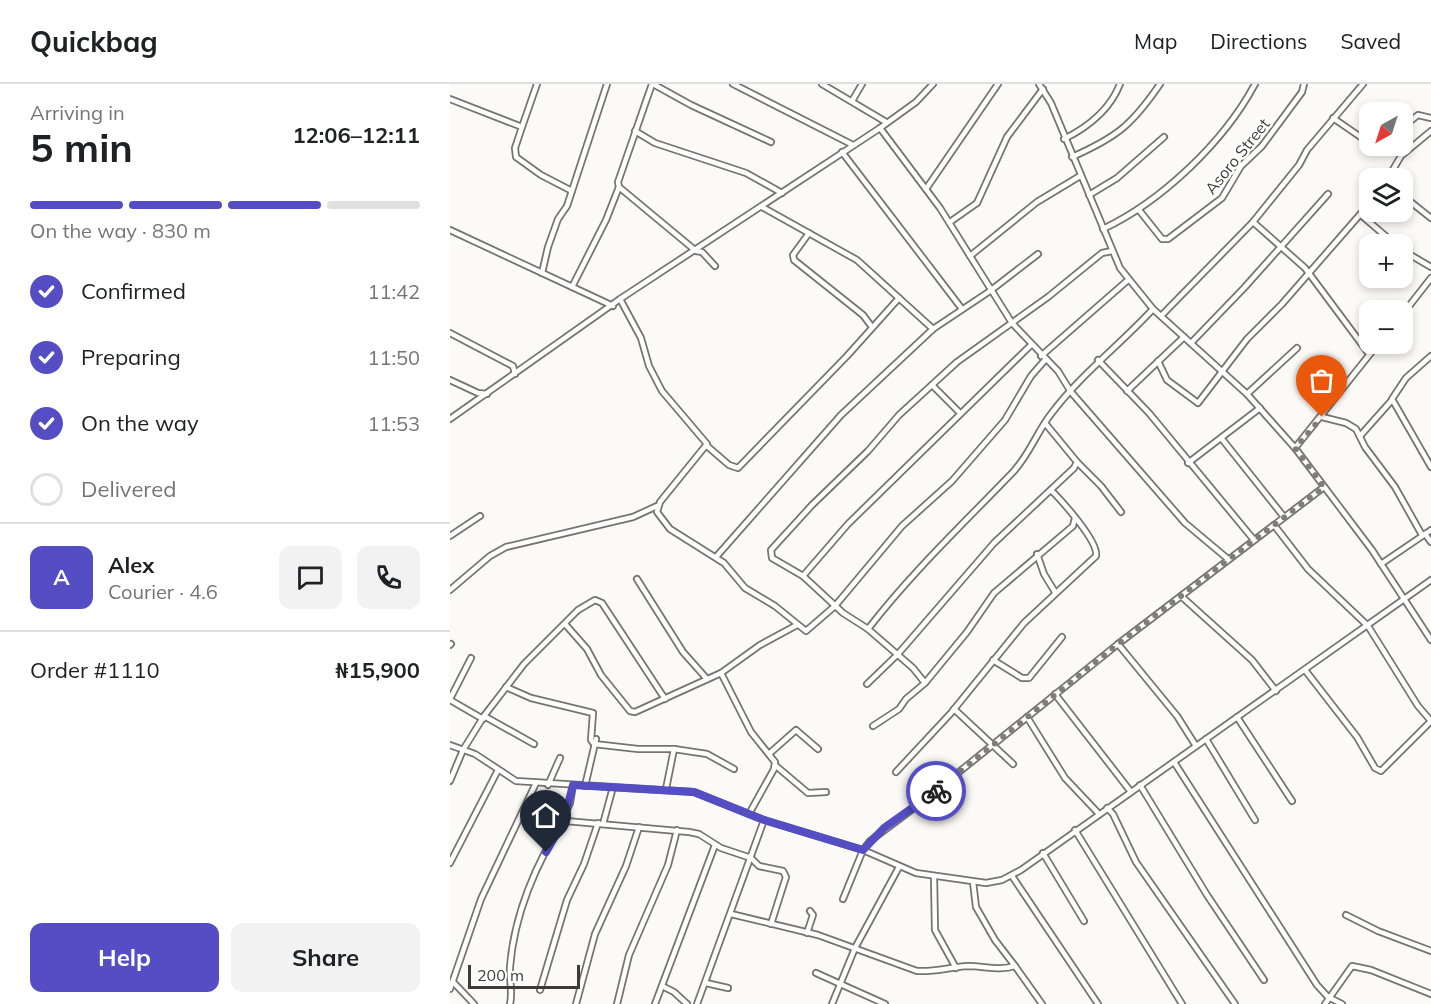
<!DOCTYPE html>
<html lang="en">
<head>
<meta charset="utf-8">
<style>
	body { margin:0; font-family:Mulish,sans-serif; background:#f2f2f2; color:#202124; height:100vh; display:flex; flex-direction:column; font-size:22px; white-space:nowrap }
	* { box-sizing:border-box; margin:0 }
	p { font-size:20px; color:#757577 }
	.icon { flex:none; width:33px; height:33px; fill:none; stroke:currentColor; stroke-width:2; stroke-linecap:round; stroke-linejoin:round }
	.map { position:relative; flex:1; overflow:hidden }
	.side { display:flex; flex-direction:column; background:#fff; width:450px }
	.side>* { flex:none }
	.needle { width:39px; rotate:219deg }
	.controls { position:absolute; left:909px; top:18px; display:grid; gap:12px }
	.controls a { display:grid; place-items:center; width:54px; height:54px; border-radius:12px; background:#fff; box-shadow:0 3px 9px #0003; font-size:30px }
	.scale { position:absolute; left:18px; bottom:15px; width:112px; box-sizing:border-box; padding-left:6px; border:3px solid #3c3b3a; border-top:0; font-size:16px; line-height:21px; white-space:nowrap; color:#3c3b3a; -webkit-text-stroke:4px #fff; paint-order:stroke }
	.pin { position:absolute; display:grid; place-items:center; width:51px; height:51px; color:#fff; margin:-62px -26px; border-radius:50% 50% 50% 0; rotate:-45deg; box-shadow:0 0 6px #0007 }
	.pin .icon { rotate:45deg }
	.courier { position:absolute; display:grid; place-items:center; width:60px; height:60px; margin:-30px; border:4px solid #544dc4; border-radius:50%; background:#fff; color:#222; box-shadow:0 2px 8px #0007 }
	.overview em { font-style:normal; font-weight:700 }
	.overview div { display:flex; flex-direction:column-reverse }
	.overview { display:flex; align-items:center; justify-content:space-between; height:102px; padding:0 30px }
	h1 { font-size:39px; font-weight:700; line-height:45px }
	.bar { display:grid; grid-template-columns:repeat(4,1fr); gap:9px 6px; align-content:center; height:72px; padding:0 30px }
	.bar i { height:8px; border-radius:4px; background:#e0e0e0 }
	.bar .selected { background:#544dc4 }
	.bar p { grid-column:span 4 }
	.line { display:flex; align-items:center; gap:15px; padding:0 30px; border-top:2px solid #e0e0e0 }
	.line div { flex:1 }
	.round { display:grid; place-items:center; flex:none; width:63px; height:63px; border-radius:12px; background:#f2f2f2 }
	ol { padding:0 30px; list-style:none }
	li { display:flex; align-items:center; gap:18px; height:66px }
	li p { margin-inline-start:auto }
	li .icon { padding:6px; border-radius:50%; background:#544dc4; color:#fff; stroke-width:4 }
	li:last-child { color:#757577 }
	li i { width:33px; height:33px; border:3px solid #e0e0e0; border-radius:50% }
	.cta { display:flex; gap:12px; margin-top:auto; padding:12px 30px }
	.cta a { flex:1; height:69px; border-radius:12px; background:#544dc4; color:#fff; font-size:24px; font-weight:700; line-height:69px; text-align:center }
	.cta a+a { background:#f2f2f2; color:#202124 }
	header { display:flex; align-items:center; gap:36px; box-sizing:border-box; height:84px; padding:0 30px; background:#fff; border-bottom:2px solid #e0e0e0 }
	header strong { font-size:28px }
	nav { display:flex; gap:33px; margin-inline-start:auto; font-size:21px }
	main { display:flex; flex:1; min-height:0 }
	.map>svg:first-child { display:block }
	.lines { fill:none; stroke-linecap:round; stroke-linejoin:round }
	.minor-casing { stroke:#757470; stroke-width:8 }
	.minor { stroke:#fff; stroke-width:4.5 }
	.done { stroke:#7f7e7c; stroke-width:6; stroke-dasharray:0 10.8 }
	.route { stroke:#544dc4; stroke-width:8 }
	.labels { text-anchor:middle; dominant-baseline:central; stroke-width:5; stroke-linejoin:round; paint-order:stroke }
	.street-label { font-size:16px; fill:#3c3b3a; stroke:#fff }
</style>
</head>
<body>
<header>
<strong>Quickbag</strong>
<nav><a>Map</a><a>Directions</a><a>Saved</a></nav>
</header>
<main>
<section class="side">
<div class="overview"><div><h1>5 min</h1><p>Arriving in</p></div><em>12:06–12:11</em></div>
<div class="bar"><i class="selected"></i><i class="selected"></i><i class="selected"></i><i></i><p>On the way · 830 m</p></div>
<ol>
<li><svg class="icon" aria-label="check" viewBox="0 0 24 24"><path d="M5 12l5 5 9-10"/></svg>Confirmed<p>11:42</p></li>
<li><svg class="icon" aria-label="check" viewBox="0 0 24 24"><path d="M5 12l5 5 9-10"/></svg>Preparing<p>11:50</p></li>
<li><svg class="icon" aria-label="check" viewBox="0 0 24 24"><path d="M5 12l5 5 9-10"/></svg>On the way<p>11:53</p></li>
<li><i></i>Delivered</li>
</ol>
<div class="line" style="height:108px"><b class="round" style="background:#544dc4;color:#fff">A</b><div><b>Alex</b><p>Courier · 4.6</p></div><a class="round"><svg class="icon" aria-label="chat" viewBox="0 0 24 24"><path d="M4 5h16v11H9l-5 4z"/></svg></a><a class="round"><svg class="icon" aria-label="phone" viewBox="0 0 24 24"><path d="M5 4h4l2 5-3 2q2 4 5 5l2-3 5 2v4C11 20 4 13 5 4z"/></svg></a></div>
<div class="line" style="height:78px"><div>Order #1110</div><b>₦15,900</b></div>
<div class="cta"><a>Help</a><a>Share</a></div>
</section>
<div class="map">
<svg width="981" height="920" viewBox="0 0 981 920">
	<rect width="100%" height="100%" fill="#fbfaf6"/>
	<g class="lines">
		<g class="minor-casing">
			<g id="minor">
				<polyline points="202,0 168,98 169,103 246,167 252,168 265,182"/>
				<polyline points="203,0 241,21 321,58"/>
				<polyline points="283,0 403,61"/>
				<polyline points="372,0 436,38"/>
				<polyline points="589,0 601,19 670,184 703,225 797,310 845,364 922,466 981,556"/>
				<polyline points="0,15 72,43 65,64 66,73 91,91 122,107"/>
				<polyline points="402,17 412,0"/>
				<polyline points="883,34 912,54 920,53"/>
				<polyline points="952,38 958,39 968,31 981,34"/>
				<polyline points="72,43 87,0"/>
				<polyline points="430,44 490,124 562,239 608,287 621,308 735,439 778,475"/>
				<polyline points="185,47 205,59 296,89 332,109"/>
				<path d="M614,55C638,43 660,26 670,0"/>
				<polyline points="392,68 512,225"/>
				<path d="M622,73C667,53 682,41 710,0"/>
				<polyline points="938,94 951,72 981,47"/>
				<polyline points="476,105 548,0"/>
				<polyline points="639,111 667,94 714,53"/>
				<polyline points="952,111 981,134"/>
				<polyline points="312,123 407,176 483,245"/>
				<polyline points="689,126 712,155 718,155 772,114 791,82 812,62 852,8 854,0"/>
				<polyline points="911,131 945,160"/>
				<polyline points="500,138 527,119 557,53 593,5"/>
				<polyline points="803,138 855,184 919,270"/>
				<path d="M653,145C712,117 774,58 805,0"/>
				<polyline points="0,146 163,222"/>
				<polyline points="359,149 343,171 344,176 413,231 422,243"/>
				<polyline points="952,166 981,183"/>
				<path d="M662,167L652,169L598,213L507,278L449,331L418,367L362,421L321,466L322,474L353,492L393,529L418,545C462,488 514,439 564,387C580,369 587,348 601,330C631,290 670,261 703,225"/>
				<polyline points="520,172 587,118 630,92"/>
				<polyline points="92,189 98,163 108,135 117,122 157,0"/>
				<polyline points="122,203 156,136 169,103"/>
				<polyline points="170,215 191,254 199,282 212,307 257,360 210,418 207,428 220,445 274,479 295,504 325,522 356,547 385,522 452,442 502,397 555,336 581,292 595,276"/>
				<polyline points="952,231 981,194"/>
				<polyline points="711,232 803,138 849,81 857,66 913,0"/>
				<polyline points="0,249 63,282 65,290"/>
				<polyline points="741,259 794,204 878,110"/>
				<polyline points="591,272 678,196"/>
				<polyline points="981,272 956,294 942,315 981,383"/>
				<polyline points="648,276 699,329 804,456"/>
				<polyline points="708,277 717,296 748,319 797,255 832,220 920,119"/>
				<polyline points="0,296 28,309 37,310"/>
				<polyline points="482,301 510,329"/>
				<polyline points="677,307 734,253"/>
				<polyline points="797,310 847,264"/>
				<polyline points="872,333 896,339 906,345 915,363 945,403 972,451"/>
				<polyline points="0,335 170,215 430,44 466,18 483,0"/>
				<polyline points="910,352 942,316"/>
				<polyline points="772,355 834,433"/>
				<polyline points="257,362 279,381 288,384 397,272 449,214"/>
				<polyline points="845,364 928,260"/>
				<polyline points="627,378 651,402 671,428"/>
				<polyline points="738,379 810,324"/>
				<polyline points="824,441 858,485 918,542 968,622 981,637"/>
				<polyline points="975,450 981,458"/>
				<polyline points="0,452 30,432"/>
				<polyline points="587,470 594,490 605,508"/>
				<polyline points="266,473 391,331 483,245 540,207 588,170"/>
				<polyline points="931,480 981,446"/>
				<polyline points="353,492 398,440 581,261"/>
				<polyline points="187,495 233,568 257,595"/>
				<polyline points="0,506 40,472 56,463 183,433 207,422"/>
				<polyline points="731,512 802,576 826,607"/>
				<polyline points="115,540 137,565 151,591 180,627 185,628 271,589"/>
				<polyline points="418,545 463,584 475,599"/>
				<polyline points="668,560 727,632 746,662"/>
				<polyline points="0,561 1,560"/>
				<polyline points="543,576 572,594 579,594 612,553"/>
				<polyline points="855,586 907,653 925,684 931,687 981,637"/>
				<polyline points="417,600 448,570 544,459 624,384 627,378 595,339"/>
				<polyline points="56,603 81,614 143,629 141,656 144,660 188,665 224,665 216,705"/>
				<polyline points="605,610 681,708"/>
				<polyline points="0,615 21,574"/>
				<polyline points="0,616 33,635"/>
				<polyline points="504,625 563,680"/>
				<polyline points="34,632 84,660"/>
				<polyline points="577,633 615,694 649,730"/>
				<polyline points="787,633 842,717"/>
				<polyline points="423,642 449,625 456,615 475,599 517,548 544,509 623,442 625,434"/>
				<polyline points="756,655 805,736"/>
				<polyline points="0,661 25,670 66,697 244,708 314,736 413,766 466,789 536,799 552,796 571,786 981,496"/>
				<polyline points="224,665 257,670 284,685"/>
				<polyline points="320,669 346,646 368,665"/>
				<polyline points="724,678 867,901 878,913 892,920"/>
				<polyline points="326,682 358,709 376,708"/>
				<path d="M446,688L501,629L574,539L646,472C649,458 612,417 601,406"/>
				<polyline points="0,697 13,666 34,632 74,580 128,526 145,516 152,519 215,615"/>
				<polyline points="98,701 110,674"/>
				<polyline points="123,701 120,719 114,732 116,737 239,748 249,750 271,764 301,774 309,782 333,787 336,793 321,840"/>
				<polyline points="690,701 757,811 814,896"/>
				<polyline points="135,702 146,655"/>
				<polyline points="657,724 663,730 686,778 785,920"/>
				<polyline points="299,730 324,685 325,678 301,648 271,589 310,561 347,541"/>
				<polyline points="153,740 163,703"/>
				<polyline points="625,746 732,920"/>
				<polyline points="593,769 634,837"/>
				<polyline points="0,779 48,686"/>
				<polyline points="562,792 648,920"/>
				<polyline points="484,793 485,846 506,884"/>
				<polyline points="393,815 413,766 420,757 468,721 668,560 874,403"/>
				<path d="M281,830L368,851L467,887C485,888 501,883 518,882C535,882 549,887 565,882L545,856L526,823L523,798"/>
				<polyline points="896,831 928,847 981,867"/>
				<polyline points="357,849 363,831 360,827"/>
				<polyline points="565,882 592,920"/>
				<polyline points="366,889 435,920"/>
				<polyline points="4,899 24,920"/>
				<polyline points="256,899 278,904"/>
				<polyline points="212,902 224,908 237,920"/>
				<polyline points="0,905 31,815 86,699"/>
				<polyline points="90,906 117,816 134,780 148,739"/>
				<path d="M60,920C63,908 59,895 60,883C64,831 86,779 114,736"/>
				<polyline points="126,920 145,850 176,782 189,743"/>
				<polyline points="167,920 179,871 218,781 227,746"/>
				<polyline points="205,920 265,761"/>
				<polyline points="247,920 314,736"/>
				<polyline points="382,920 405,864 449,783"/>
				<polyline points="875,920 902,882 921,886 981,910"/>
			</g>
		</g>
		<use href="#minor" class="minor"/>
	</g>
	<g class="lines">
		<polyline class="done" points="486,707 668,560 874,403 845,364 872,333"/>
		<polyline class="route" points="96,768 114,736 123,701 244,708 314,736 413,766 434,744 486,707"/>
	</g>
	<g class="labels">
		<g class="street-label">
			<text transform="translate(787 72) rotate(-51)">Asoro Street</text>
		</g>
	</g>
</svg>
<div class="controls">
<a><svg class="needle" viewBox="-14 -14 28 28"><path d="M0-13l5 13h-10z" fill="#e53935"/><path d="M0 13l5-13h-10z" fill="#757577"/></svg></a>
<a><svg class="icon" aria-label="layers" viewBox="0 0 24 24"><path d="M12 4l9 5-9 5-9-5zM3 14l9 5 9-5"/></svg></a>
<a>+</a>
<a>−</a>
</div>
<div class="scale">200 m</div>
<div class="pin" style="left:872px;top:333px;background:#ea580c"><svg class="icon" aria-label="bag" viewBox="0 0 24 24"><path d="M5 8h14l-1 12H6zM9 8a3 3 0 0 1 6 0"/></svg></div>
<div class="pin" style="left:96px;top:768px;background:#1f2937"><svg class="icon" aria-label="home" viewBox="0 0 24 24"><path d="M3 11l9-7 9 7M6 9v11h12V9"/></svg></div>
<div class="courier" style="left:486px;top:707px"><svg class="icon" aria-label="bike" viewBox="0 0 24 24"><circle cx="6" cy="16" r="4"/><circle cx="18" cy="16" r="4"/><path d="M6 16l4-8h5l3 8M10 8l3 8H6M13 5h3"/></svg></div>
</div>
</main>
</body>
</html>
